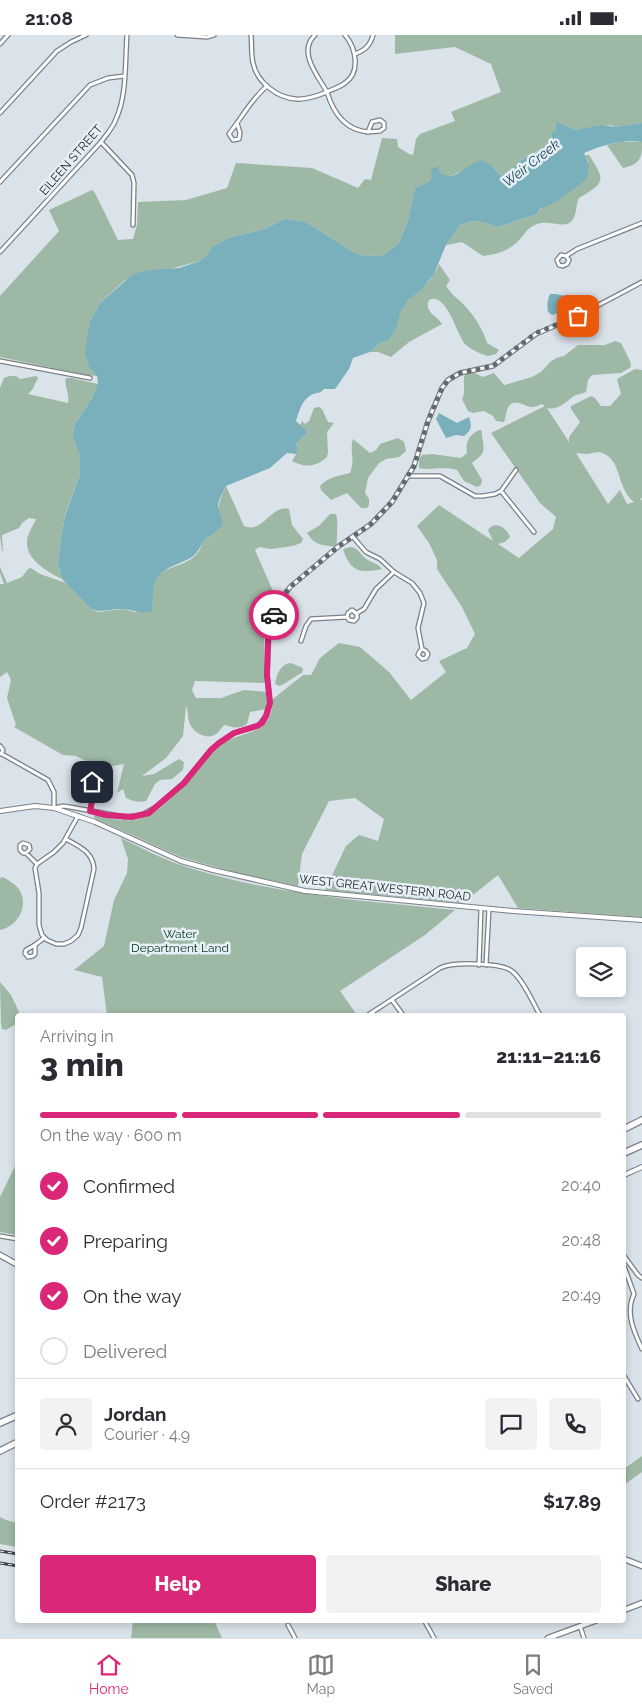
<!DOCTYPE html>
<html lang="en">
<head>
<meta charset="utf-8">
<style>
	body { margin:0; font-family:Raleway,sans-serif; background:#f2f2f3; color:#2b2b33; height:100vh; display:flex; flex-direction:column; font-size:19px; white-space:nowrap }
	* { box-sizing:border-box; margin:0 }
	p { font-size:16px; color:#7c7c81 }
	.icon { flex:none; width:28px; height:28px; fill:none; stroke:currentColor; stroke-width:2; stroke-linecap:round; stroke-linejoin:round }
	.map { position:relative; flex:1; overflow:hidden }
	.panel { position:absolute; left:15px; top:978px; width:611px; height:610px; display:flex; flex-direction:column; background:#fff; border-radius:5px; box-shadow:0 2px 8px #0003 }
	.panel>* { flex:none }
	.fabs { position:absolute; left:576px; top:912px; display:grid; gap:10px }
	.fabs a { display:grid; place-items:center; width:50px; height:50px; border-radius:5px; background:#fff; box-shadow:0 2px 8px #0003; font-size:25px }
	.pin { position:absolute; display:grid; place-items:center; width:42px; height:42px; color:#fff; margin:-21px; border-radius:10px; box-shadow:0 2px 8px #0006 }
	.courier { position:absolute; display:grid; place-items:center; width:50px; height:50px; margin:-25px; border:4px solid #db2777; border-radius:50%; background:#fff; color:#222; box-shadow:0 1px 6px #0007 }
	.summary em { font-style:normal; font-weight:800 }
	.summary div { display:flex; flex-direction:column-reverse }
	.summary { display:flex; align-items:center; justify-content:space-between; height:85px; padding:0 25px }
	h1 { font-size:32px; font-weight:800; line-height:38px }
	.bar { display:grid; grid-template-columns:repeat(4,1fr); gap:8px 5px; align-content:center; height:60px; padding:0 25px }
	.bar i { height:6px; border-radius:4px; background:#e1e1e2 }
	.bar .on { background:#db2777 }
	.bar p { grid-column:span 4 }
	.line { display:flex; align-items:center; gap:12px; padding:0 25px; border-top:1px solid #e1e1e2 }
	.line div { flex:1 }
	.round { display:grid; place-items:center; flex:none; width:52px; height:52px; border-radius:5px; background:#f2f2f3 }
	ol { padding:0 25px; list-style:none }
	li { display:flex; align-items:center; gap:15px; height:55px }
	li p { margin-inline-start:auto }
	li .icon { padding:5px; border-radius:50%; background:#db2777; color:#fff; stroke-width:4 }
	li:last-child { color:#7c7c81 }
	li i { width:28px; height:28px; border:2px solid #e1e1e2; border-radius:50% }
	.action { display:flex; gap:10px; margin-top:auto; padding:10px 25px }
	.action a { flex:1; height:58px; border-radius:5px; background:#db2777; color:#fff; font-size:20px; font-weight:800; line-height:58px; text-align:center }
	.action a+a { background:#f2f2f3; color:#2b2b33 }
	.status { display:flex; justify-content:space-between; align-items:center; height:35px; padding:0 25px; background:#fff; direction:ltr }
	.status svg { height:14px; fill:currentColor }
	.dock { display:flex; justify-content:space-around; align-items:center; height:70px; border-top:1px solid #e1e1e2; background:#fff; font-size:14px; color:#7c7c81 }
	.dock a { display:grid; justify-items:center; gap:2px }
	.dock .on { color:#db2777 }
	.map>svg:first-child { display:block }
	.green { fill:#9db9a5; fill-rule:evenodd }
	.water { fill:#7ab0bb }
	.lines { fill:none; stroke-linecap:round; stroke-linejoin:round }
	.minor-casing { stroke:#7a8087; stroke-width:5.5 }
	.tertiary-casing { stroke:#7a8087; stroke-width:6 }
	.secondary-casing { stroke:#7a8087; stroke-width:7 }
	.motorway-casing { stroke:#7a8087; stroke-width:8 }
	.minor { stroke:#fff; stroke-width:3 }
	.tertiary { stroke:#fff; stroke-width:4 }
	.secondary { stroke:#fff; stroke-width:4.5 }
	.motorway { stroke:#fff; stroke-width:5.5 }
	.rail-casing { stroke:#3d4144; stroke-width:3 }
	.rail { stroke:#e7eff7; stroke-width:1; stroke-dasharray:4; stroke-linecap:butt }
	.done { stroke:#64696e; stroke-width:5; stroke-dasharray:0 9 }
	.route { stroke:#db2777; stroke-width:6 }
	.labels { text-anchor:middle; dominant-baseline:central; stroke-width:5; stroke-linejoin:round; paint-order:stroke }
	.street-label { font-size:12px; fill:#25282b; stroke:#e7eff7 }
	.park-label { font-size:12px; fill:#02371d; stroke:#e7eff7 }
	.water-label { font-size:14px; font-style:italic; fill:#13444d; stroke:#e7eff7 }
</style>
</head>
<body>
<div class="status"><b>21:08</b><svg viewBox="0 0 49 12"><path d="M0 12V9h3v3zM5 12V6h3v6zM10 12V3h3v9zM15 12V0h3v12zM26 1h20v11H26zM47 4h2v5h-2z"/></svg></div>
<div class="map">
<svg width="642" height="1603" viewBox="0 0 642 1603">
	<rect width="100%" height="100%" fill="#dae2ea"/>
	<g class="green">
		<path d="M395,0H642V88L615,92L610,90L575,95L555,87L556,94L551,98L552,106C548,108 546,112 543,114C530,120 518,122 514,137L504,141L498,138L487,127L450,141H444L440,138V134L430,146L415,153L408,185L399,208L383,221L358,220L306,187L285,184L264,194L228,203L212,212L205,222L200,226L166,235H150L125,245L100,268L90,286L89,298L93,336L97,341L86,340L0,322V261L59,196L49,175L92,155L95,158L118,205L133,204L137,190L138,167L186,165L227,153L236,128L312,133L358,153L365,144L371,145L382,103L397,104L398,112L409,119L413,120L416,104L420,99L455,86L451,77L501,57L491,29L455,12L395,19Z"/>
		<path d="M619,107H642C642,124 640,129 623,133L607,110Z"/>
		<path d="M586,120H589C606,146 605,148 579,163C575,171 578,183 569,188C560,193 548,184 535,190C529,192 525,198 521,203C510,216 498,219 483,221L462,207L446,210L460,190L473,186L482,187L498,192L537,179C543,168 558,168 566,159C575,150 581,136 588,126L585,121Z"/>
		<path d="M439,229L450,245L446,251C451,259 457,263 463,269C474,280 483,294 487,308L499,315L496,319L488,321C481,319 472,315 466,310C457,302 447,256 429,265C424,278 437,280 442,289L409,307L391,322L378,317H370L380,308L389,305C396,292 398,276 408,265C411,261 417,259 420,255C428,248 435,239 439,229Z"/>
		<path d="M615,306L621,308L630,326L631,332L621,338L592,340L588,345L586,357C582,359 578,359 574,361C565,367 558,376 547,373L569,407V402L580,387L571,374V371L591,361L595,363L601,371H610L621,359L617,344L635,334L642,335V462L640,465H642V882L518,873L498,840L463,868L325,855L346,811L359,800L378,806L384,784L355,763L329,766L302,819L298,851L236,838L181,822L94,783V781L95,780C112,783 129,789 145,782C154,779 160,773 167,767C177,757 188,748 197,737C204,729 209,720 217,713C240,692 271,706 273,664L303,640H311L320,623L339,608L360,612L389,637L411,665L446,637L439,626L467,613L475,599L462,572L437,534V525L429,508L417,491L439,470L493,506L488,495C495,485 507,493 510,502L505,507L498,509L519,523L553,494L556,482L540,468L491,398L545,371L542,369C538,371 535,372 531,372C524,371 515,363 509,371C506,375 506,382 504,387L496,386L493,381L484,376L473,378L468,376L462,364C467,355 461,346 466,337H472L483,342L494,338L504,350L508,349L532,342L541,337L550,327L556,323L564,321L578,310H605ZM598,417C623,421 615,452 634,467L627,469L620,455L608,469L576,418L587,419Z"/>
		<path d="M9,341H16L20,344L36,341L38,343L32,355L28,359L68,368C70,358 64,353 66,343H71L98,349L92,363L75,389L72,398L80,421V439L65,480L61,504L58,528L62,544C48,537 26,525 27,507C27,499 33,491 36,484L29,483L22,488L19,493L2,500L3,516H2L0,501V353L4,343Z"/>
		<path d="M319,372L322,374L328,387L334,388L327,397L328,417L327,422C316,432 305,433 292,426L298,416L296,409L308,397L300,391L302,386L305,389L309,386L314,373Z"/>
		<path d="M479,395L482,396C481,402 486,413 482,419C480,422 475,425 472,428L482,445L481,450L477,452L464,446L457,435C443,431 429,436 419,433V424L422,420L432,419L461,423L467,418C465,407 469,400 479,395Z"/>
		<path d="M398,403L404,407L406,416L399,422L386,424L379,428L368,443L365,458L369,464V470L367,473H361L347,458L331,465L321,455L320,451C328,442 339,441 350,438C356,424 349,417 353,404L370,418L376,415L380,409Z"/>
		<path d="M226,451L244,491C264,499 270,470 289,474L292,490L303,504L301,508L293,511L271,514L259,512L255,515L276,563L264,601L265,648L195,646L192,655L196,663H221L244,655L269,657L270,662L267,674L250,677L247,689C238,695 234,692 224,690C221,693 219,697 216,699C209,705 195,699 191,691C187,686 189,677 186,671L183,701L166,723L142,741L154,739L179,724L184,727L183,735L172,744L160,745L155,749L146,766C138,768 133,766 126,763L123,754L117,758L124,729L101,733L76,721L63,720L14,692L16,690L7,663L11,645L7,637L0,642V549H4L0,538V532L7,548L22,542L28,534L31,533L40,539L66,548L91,574L98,577L123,574L135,577L153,570C150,522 182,540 199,516C201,512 202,508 205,505C207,503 209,503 210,500C218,485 217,466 226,451Z"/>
		<path d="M330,479H336C339,490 336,501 337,512C323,510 315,511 307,498L320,490Z"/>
		<path d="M351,512C359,514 359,518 364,522C370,528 377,527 382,534C359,539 350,536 343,514Z"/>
		<path d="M291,628L303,633L302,638C294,641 288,648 279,651L275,649C277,639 280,629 291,628Z"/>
		<path d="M121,803C142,813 162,824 184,831C272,860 364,866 455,875L425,900L340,956L357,980H107L102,942L74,935L104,911L114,865L127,838L128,824Z"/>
		<path d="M3,842C9,846 18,850 21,858C28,874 16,892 0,895V843Z"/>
		<polygon points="0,947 11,960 20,979 18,980 16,989 6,995 2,994 1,988"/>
		<polygon points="17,1127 18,1200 17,1200 0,1197 0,1162"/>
		<polygon points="642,1421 642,1437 624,1450 624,1434"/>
		<polygon points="0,1482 6,1485 17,1488 17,1512 0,1509"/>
		<polygon points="133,1585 214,1585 222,1603 131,1603"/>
	</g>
	<g class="water">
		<path d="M555,86L575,95L602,90L615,92L642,88V107C622,104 602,110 584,118C588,127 591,135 586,145L556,167L540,174L537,179L498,192L482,187L473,186L460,190L446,210L434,239L421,255L408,265L400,278L396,293L389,305L380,308L370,317L353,323L349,334L335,354H324C320,359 318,357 313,359C302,364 299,376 296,386L308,397L296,409L298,416L296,419L287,418L270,433L226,451C223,457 218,465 218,472C219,476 222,483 223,489C218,496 212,499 206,504C200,510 199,517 192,522C181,529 166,531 158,542C151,552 154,564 152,576C141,580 131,573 120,574C110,574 101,578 91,574L62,544L58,528L61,504L65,481L80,439V421L72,399L75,389L92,363L98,348L97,341L89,332L85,317L90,286L100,268L133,239L150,235L179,233L200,226L205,222L212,212L228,203L264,194L285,184L306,187L358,220L383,221L399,208L408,185L415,153L430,146L432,142L431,134L439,131L440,138C457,149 467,126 482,126C493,126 496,144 508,140C516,137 514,131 520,126C527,120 536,118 544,114C547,112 548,108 552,106L551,98L556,94Z"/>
		<path d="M550,259H556L569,262L570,270L563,276L552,280L548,277C547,270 547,266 550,259Z"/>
		<path d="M439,378L457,388L469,382C472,391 472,395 464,401L456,400L446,403L436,384Z"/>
	</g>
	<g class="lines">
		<g class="minor-casing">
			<g id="minor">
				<polyline points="177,0 207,2 214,0"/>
				<path d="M251,0C252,9 251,19 253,28C257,47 277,63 296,64C306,65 317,61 327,57C333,77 345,95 368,97"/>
				<path d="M315,0C297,17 318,41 327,57C333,54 340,52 345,48C361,37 356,13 345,0"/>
				<polyline points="0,9 8,0"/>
				<path d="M355,19C365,15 370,11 373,0"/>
				<polyline points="0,78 57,16 71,7 86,0"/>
				<polygon points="380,85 384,88 384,93 380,96 368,97 372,87"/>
				<path d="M237,88L229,99L233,105L239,104L240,98L237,88C247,74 254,62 267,51"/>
				<polyline points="101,107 132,140 134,148 133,190"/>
				<polyline points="0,147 90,50 108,43 124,41"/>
				<path d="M0,217L101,107C106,100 113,93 116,84C127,61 125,26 127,0"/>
				<polyline points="566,221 569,225 567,229 563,231 559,230 557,225 561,220 566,221 577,214 642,188"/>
				<polyline points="0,326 90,343"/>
				<polyline points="409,441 440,441 475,461 483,461 495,459 501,456 516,435"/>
				<polyline points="501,456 534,497"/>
				<polyline points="353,502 366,517 380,524 394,537 412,548 420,558 424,568 418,593 422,614 420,616 418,620 422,624 426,623 428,619 426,616 422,614"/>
				<polyline points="357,578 364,574 376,554 394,537"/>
				<polyline points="301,606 306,591 311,584 347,582 348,578 352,575 357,579 357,583 354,586 349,585 347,582"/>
				<polyline points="0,711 3,715 1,719"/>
				<polyline points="2,719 48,745 54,757 54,773 63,771 70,772 125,782 142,780 156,772 184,748 211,715 219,708 234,698 259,690 266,681 270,668 267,640 269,597 276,572 290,552 339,511 371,489 392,467 414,431 428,386 442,353 448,345 460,338 493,331 536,299 578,281 642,247"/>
				<circle cx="95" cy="751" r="4.5"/>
				<polyline points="90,776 94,756"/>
				<path d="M66,804C80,812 93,817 94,834L81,893L78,900L71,906L64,909H56L47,905L42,900L39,890V858L35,833L37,829L54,817L63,808L78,781"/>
				<polyline points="26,818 23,818 20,815 20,810 23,808 29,810 30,814 26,818 37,829"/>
				<polygon points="35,910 35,919 33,921 28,922 25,918 26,915"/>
				<polyline points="35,910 44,903"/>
				<polyline points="479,930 481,873"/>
				<polyline points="486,930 489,874"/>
				<polyline points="392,965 403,980"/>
				<path d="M368,980L440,933C452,927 503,927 513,937C524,946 533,968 540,980"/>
				<polyline points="0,1201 18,1204"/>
				<polyline points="624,1221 638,1240 642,1243"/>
				<path d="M624,1231L634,1259C625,1278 634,1297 642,1314"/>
				<polyline points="624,1341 638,1364"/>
				<polyline points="424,1585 434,1603"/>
				<polyline points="288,1590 295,1603"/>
				<polyline points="580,1591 584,1603"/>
			</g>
		</g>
		<g class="tertiary-casing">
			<g id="tertiary">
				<polyline points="0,776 35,771 54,773 95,787 181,826 213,835 305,856 513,876 642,885"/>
				<polyline points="624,1140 642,1132"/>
			</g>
		</g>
		<g class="secondary-casing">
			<g id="secondary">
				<polyline points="0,1220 18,1230"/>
				<polyline points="624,1524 642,1531"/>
				<polyline points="624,1575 642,1568"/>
				<polyline points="548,1603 597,1585"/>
			</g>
		</g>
		<g class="motorway-casing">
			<g id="motorway">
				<polyline points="624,1094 642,1085"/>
				<polyline points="624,1118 642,1110"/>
				<polyline points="0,1388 18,1380"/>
				<polyline points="0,1416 18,1407"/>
			</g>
		</g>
		<use href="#minor" class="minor"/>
		<use href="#tertiary" class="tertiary"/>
		<use href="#secondary" class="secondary"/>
		<use href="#motorway" class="motorway"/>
		<g class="rail-casing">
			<g id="rail">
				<polyline points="0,1516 18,1519"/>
				<polyline points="0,1528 18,1531"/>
			</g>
		</g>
		<use href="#rail" class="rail"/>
	</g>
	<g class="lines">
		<polyline class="done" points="274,580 281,564 290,552 339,511 371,489 392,467 414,431 428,386 442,353 448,345 460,338 493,331 536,298 578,281"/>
		<polyline class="route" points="92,747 91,752 94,756 90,776 106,780 132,782 149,778 184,748 211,715 219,708 234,698 257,691 262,688 266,681 270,668 267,640 268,604 274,580"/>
	</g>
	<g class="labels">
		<g class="street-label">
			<text transform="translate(71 125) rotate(-49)">EILEEN STREET</text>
			<text transform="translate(385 853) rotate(6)">WEST GREAT WESTERN ROAD</text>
		</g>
		<g class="park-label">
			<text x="180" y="899">Water<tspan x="180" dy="14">Department Land</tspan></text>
		</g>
		<g class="water-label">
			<text transform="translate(531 128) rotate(-38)">Weir Creek</text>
		</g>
	</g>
</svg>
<div class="fabs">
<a><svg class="icon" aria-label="layers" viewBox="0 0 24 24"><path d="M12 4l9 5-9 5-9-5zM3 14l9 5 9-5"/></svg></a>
</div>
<div class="pin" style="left:578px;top:281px;background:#ea580c"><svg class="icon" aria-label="bag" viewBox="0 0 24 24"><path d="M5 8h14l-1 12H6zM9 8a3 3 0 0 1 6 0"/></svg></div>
<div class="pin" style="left:92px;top:747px;background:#1f2937"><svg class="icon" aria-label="home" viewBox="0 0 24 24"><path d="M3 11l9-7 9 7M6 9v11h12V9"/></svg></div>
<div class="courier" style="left:274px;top:580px"><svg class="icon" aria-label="car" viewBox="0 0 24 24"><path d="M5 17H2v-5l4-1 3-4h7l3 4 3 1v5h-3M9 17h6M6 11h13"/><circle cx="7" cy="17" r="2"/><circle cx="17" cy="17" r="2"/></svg></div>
<section class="panel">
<div class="summary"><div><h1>3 min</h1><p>Arriving in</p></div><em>21:11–21:16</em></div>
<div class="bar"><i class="on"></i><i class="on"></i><i class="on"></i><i></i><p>On the way · 600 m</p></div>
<ol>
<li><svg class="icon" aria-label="check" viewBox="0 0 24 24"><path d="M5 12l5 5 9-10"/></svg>Confirmed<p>20:40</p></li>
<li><svg class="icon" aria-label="check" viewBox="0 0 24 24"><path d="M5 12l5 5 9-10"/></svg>Preparing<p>20:48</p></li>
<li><svg class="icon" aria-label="check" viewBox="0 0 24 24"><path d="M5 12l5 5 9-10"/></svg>On the way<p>20:49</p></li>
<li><i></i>Delivered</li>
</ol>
<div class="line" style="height:90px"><a class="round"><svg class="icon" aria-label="person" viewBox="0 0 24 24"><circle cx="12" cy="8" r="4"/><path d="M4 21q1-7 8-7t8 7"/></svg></a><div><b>Jordan</b><p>Courier · 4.9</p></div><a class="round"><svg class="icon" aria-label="chat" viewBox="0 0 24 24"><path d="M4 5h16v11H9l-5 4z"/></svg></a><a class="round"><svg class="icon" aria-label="phone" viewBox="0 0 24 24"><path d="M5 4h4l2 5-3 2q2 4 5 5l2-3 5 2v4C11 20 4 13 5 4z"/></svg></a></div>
<div class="line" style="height:65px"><div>Order #2173</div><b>$17.89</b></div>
<div class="action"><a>Help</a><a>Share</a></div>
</section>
</div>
<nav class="dock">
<a class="on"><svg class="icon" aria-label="home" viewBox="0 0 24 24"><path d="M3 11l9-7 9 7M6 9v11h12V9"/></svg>Home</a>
<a><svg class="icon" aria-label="map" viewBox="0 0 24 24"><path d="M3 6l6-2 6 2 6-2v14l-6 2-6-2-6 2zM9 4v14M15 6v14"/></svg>Map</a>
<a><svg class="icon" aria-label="saved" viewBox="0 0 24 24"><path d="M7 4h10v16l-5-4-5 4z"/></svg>Saved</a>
</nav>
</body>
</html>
